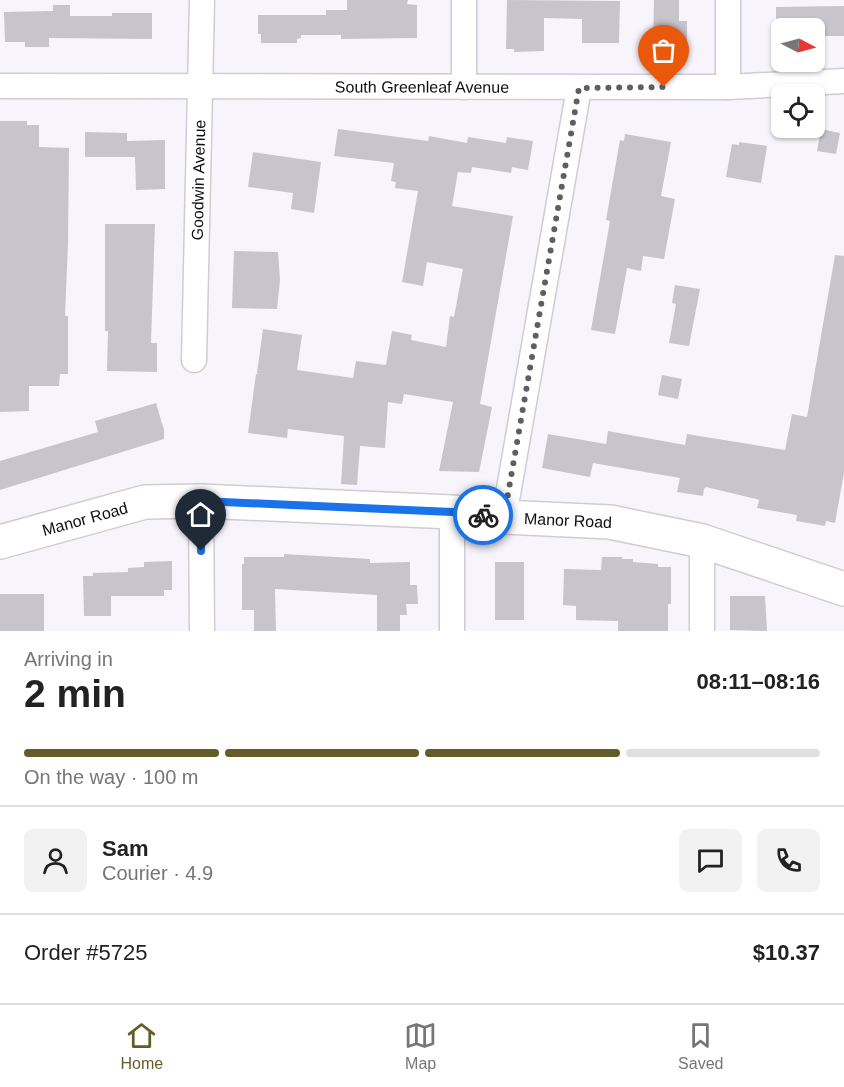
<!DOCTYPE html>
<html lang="en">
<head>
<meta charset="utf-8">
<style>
	body { margin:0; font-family:Arial,sans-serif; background:#f2f2f2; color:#222; height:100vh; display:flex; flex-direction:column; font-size:22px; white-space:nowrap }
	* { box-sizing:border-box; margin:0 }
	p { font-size:20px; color:#767676 }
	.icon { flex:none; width:33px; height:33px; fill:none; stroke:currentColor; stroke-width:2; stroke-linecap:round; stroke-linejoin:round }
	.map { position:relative; height:631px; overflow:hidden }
	.drawer { display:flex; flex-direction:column; background:#fff; flex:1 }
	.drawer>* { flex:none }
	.needle { width:39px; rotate:96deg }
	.tools { position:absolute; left:771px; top:18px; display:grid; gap:12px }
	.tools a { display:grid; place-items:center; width:54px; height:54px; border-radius:9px; background:#fff; box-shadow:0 2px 4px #0004; font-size:30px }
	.pin { position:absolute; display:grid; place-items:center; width:51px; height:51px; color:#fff; margin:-62px -26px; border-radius:50% 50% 50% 0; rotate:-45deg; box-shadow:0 0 6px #0007 }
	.pin .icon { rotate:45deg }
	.courier { position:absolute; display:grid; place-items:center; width:60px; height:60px; margin:-30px; border:4px solid #1a73e8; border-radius:50%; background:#fff; color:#222; box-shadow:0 2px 8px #0007 }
	.headline em { font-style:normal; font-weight:800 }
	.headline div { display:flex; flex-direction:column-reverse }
	.headline { display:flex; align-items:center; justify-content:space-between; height:102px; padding:0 24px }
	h1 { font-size:39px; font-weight:800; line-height:45px }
	.bar { display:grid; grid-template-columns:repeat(4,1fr); gap:9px 6px; align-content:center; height:72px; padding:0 24px }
	.bar i { height:8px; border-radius:4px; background:#e0e0e0 }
	.bar .current { background:#635b28 }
	.bar p { grid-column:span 4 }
	.line { display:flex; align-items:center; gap:15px; padding:0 24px; border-top:2px solid #e0e0e0 }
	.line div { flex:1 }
	.round { display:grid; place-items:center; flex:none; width:63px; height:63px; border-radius:9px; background:#f2f2f2 }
	.dock { display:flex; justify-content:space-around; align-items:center; height:84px; border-top:2px solid #e0e0e0; background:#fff; font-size:16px; color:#767676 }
	.dock a { display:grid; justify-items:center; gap:3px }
	.dock .current { color:#635b28 }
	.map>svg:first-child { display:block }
	.building { fill:#c7c4cc }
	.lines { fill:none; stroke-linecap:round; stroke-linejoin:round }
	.street-casing { stroke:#cfccd4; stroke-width:27 }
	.secondary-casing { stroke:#cfccd4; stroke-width:36 }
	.street { stroke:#fff; stroke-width:24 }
	.secondary { stroke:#fff; stroke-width:33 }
	.done { stroke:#605e62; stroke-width:6; stroke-dasharray:0 10.8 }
	.route { stroke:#1a73e8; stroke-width:8 }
	.labels { text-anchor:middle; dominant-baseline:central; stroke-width:4.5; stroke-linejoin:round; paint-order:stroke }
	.street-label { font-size:16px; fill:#0e0d0f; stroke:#f7f4fc }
</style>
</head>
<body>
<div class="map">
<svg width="844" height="631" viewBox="0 0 844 631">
	<rect width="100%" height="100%" fill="#f7f4fc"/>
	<g class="building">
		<polygon points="347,0 408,0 407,4 417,5 417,38 341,39 341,35 301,35 301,38 297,39 297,43 261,43 261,34 258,34 258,15 326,15 326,10 347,10"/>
		<polygon points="507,0 620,1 619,43 582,43 582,19 544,18 544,51 514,52 514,49 506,49"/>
		<polygon points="654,0 679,0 679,21 687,21 687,50 653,49"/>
		<polygon points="53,5 70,5 70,16 112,16 112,13 152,13 152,39 49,38 49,47 25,47 25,42 5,42 4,12 53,11"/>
		<polygon points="844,6 844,36 820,36 820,28 776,28 776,7"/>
		<polygon points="0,121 27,121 27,125 39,125 39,147 69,148 68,243 65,316 68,316 68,374 60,374 59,386 29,386 29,411 0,412"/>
		<polygon points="338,129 428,141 429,136 467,143 468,137 506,143 507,137 533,141 528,170 512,167 511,173 472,167 471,173 458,172 452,206 513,216 480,404 492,407 479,472 439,471 453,402 404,394 402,404 388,402 385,448 360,446 357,485 341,484 344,436 288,429 287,438 248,433 256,374 260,373 257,373 263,329 302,335 297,370 353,378 356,361 386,365 392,331 412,335 411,340 446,347 450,316 454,317 463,269 427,262 423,286 402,282 418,191 395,188 396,182 391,181 394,163 334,156"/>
		<polygon points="821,129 840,133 836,154 817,151"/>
		<polygon points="85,132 127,133 127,141 165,140 165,189 136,190 135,157 85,157"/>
		<polygon points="625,134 671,142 661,196 675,199 664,259 643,256 641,271 627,268 615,334 591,330 610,221 606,220 620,140 624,141"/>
		<polygon points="739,142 767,146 761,183 726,177 732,144 739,145"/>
		<polygon points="253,152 321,162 314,213 291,209 293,193 248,187"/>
		<polygon points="105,224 155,224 151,343 157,343 157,372 107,371 108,331 105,331"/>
		<polygon points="234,251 278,252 280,280 277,309 232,308"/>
		<polygon points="835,255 844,256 844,473 835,523 826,521 825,526 796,521 797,515 757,508 759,500 756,499 706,487 704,489 703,496 677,492 680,478 593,463 590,477 542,468 548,434 606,444 608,431 685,445 687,434 785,450 792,414 807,417"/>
		<polygon points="675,285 700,289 689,346 669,343 676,304 672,303"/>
		<polygon points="662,375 682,379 678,399 658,395"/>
		<polygon points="156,403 164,430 164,439 0,490 0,461 98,432 95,421"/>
		<polygon points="284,554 370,559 370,563 410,562 410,585 417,585 418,604 406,604 407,615 400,615 400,631 377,631 377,595 275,589 276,631 254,631 254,610 242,610 242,564 244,564 244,557 284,557"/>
		<polygon points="602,557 622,557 622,559 633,559 633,562 658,564 658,567 671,567 671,604 668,604 668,631 618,631 618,621 576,620 576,606 563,605 564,569 601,570"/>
		<polygon points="172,561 172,590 164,590 164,596 111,596 111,616 84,616 83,576 93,576 93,573 128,572 128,568 144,567 144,562"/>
		<rect x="495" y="562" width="29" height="58"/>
		<rect x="0" y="594" width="44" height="37"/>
		<polygon points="730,596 765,596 767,631 730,630"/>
	</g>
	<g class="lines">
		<g class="street-casing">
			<g id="street">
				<path id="s1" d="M0,86L728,87L844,81"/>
				<polyline points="464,87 464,0"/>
				<polyline points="728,87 728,0"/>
				<path id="s2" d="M194,360L202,0"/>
				<polyline points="201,501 202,631"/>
				<polyline points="452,512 452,631"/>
				<polyline points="504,517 579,88"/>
				<polyline points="702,541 702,631"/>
			</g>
		</g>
		<g class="secondary-casing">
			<g id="secondary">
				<path id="s3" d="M0,542L145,502L201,501L452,512L504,517L610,522L702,541L844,589"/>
			</g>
		</g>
		<use href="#street" class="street"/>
		<use href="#secondary" class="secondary"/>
	</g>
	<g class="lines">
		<polyline class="done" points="483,515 504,517 579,88 664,87"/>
		<polyline class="route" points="201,551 201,501 452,512 483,515"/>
	</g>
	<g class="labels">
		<g class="street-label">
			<text stroke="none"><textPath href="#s1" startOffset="422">South Greenleaf Avenue</textPath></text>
			<text stroke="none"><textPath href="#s2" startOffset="180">Goodwin Avenue</textPath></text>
			<text stroke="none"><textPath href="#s3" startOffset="88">Manor Road</textPath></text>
			<text stroke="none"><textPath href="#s3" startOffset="574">Manor Road</textPath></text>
		</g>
	</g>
</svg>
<div class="tools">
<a><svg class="needle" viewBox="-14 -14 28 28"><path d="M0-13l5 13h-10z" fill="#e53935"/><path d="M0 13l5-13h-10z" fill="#767676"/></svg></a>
<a><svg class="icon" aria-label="locate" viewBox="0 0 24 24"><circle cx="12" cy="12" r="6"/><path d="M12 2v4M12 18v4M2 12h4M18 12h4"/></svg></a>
</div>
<div class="pin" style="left:664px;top:87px;background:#ea580c"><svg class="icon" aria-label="bag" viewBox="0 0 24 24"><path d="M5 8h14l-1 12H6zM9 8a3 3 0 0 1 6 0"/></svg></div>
<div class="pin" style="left:201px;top:551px;background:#1f2937"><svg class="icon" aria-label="home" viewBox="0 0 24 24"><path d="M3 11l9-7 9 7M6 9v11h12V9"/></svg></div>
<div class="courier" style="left:483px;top:515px"><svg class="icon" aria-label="bike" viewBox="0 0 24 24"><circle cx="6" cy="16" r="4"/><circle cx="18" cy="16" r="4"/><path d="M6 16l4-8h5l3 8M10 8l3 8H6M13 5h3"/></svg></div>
</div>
<section class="drawer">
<div class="headline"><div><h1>2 min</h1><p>Arriving in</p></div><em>08:11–08:16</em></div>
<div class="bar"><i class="current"></i><i class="current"></i><i class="current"></i><i></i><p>On the way · 100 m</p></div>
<div class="line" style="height:108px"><a class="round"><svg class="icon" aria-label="person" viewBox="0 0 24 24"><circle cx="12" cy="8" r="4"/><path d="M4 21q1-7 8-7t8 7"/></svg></a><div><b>Sam</b><p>Courier · 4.9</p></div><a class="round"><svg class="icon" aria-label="chat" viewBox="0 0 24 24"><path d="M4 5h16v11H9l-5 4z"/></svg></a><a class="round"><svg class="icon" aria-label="phone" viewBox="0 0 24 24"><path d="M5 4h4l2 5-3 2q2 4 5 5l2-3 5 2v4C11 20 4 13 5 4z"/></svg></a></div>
<div class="line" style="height:78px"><div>Order #5725</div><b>$10.37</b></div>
</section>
<nav class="dock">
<a class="current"><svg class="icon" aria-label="home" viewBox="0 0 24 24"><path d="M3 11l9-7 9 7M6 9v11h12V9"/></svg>Home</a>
<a><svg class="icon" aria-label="map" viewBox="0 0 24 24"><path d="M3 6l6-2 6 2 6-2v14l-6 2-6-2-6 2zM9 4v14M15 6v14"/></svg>Map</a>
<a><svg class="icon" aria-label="saved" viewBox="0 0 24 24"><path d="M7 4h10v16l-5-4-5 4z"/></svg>Saved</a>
</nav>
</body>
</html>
